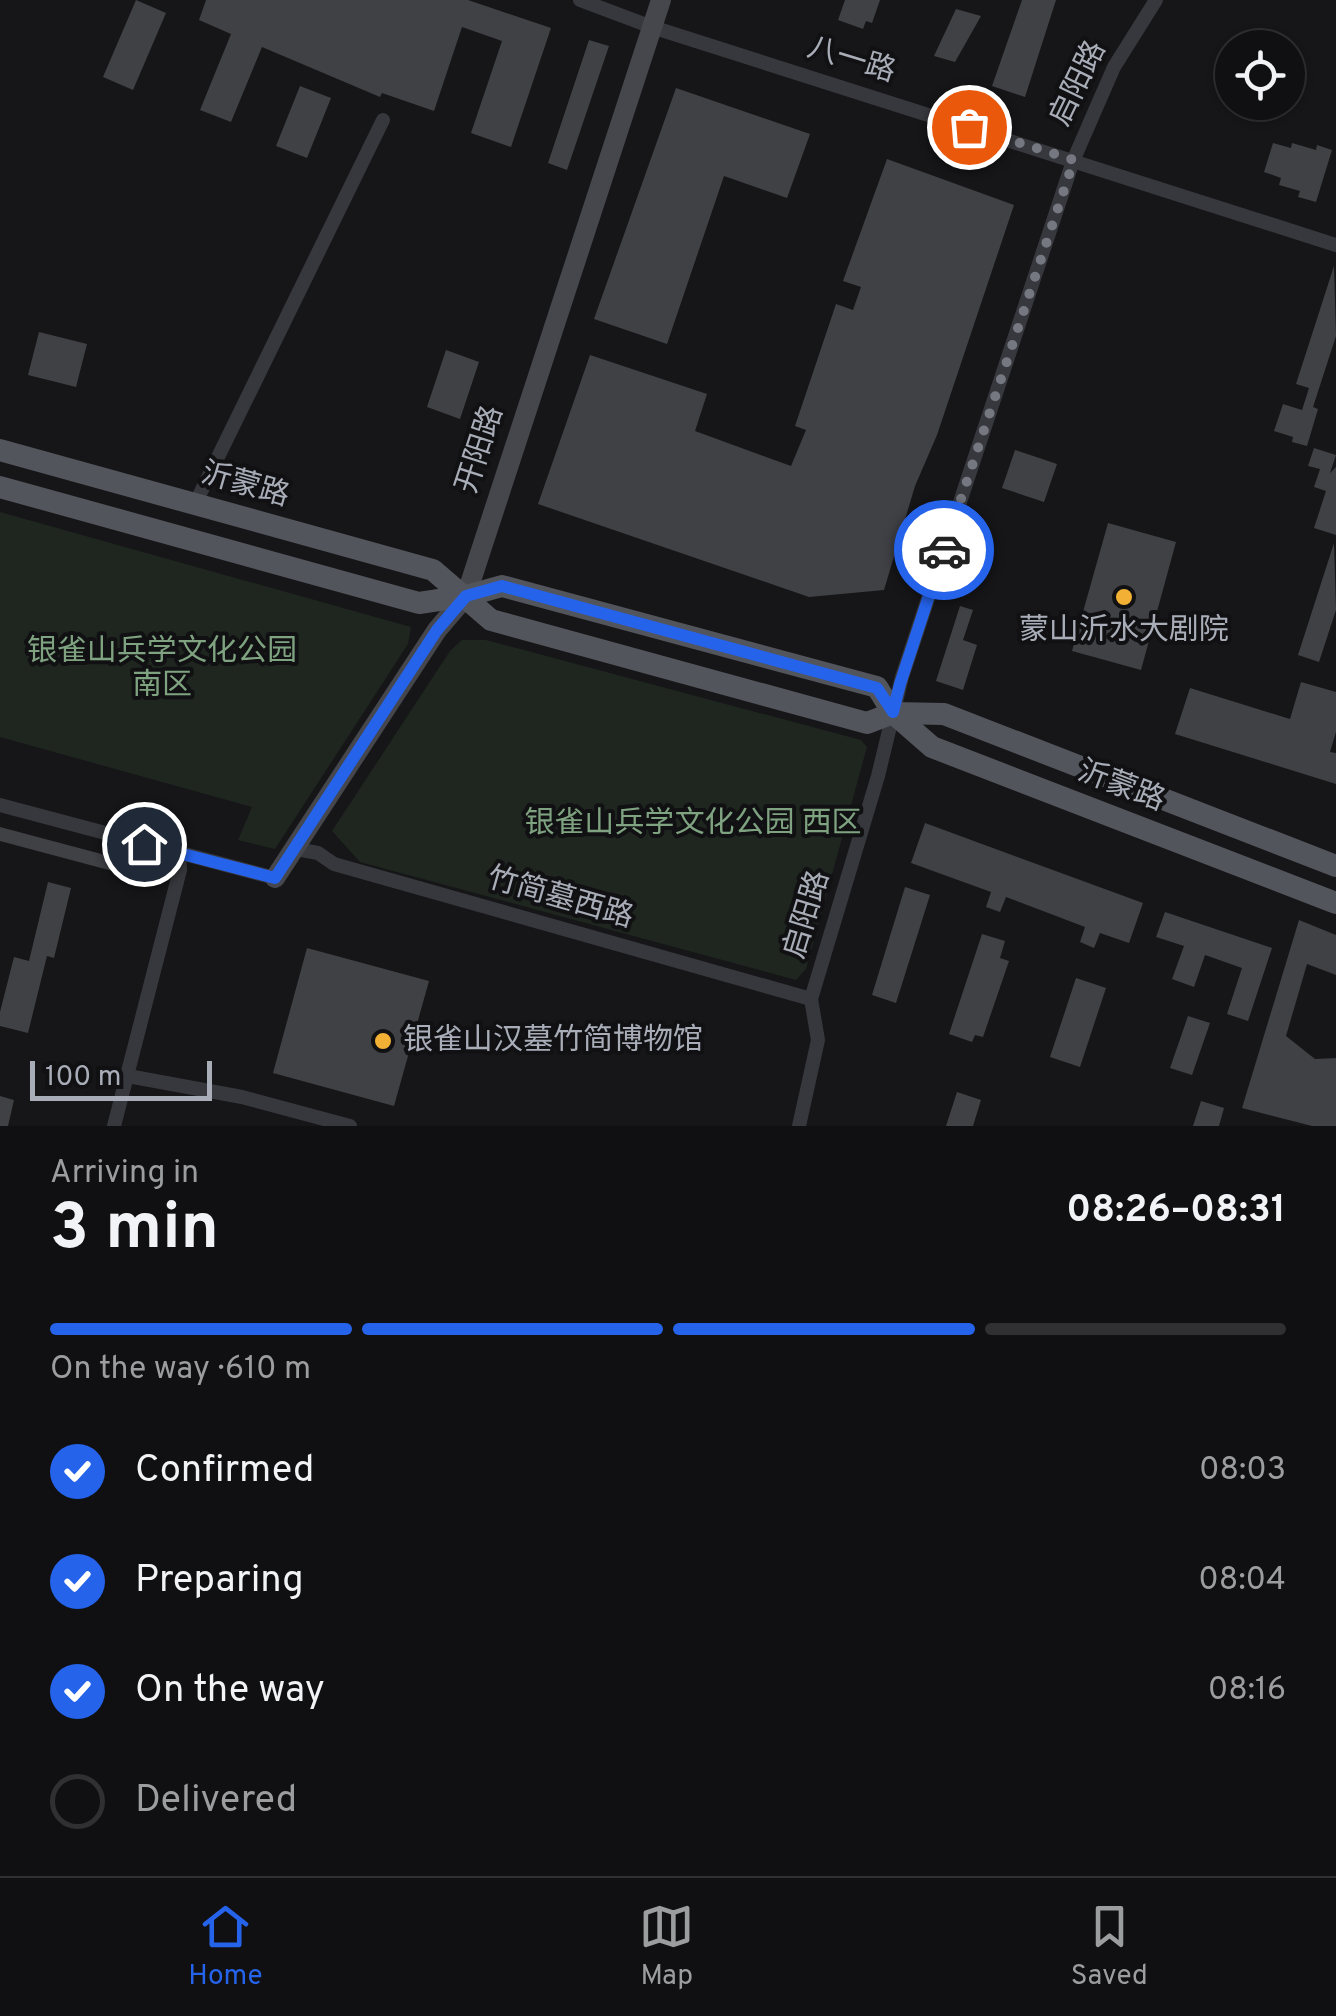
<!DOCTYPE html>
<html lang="en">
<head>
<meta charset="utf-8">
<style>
	body { margin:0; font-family:Overpass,"Noto Sans SC",sans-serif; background:#19191b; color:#f1f3f6; height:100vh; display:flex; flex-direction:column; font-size:38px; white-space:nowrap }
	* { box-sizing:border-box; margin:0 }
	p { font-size:32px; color:#9c9d9f }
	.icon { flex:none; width:55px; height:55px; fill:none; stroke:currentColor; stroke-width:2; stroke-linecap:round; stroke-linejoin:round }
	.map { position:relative; height:1126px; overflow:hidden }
	.sheet { display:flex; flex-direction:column; background:#101012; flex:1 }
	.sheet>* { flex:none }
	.tools { position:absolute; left:1215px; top:30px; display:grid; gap:20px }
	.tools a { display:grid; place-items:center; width:90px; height:90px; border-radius:50%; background:#101012; box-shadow:0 2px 8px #0004,0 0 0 2px #303032; font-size:50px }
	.scale { position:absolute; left:30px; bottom:25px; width:182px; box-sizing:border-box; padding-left:10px; border:5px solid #a8adb8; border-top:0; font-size:28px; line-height:35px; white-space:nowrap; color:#a8adb8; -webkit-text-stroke:8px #111113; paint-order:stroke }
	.pin { position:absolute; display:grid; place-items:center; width:85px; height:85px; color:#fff; margin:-42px; border:5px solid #fff; border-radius:50%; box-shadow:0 2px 10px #0007 }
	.courier { position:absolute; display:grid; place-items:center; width:100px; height:100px; margin:-50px; border:8px solid #2563eb; border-radius:50%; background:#fff; color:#222; box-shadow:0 2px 12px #0007 }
	.headline em { font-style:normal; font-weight:700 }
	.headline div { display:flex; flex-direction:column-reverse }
	.headline { display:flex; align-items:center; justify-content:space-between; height:170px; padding:0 50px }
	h1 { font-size:65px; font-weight:700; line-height:75px }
	.bar { display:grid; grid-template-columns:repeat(4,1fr); gap:15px 10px; align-content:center; height:120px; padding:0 50px }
	.bar i { height:12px; border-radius:8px; background:#303032 }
	.bar .current { background:#2563eb }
	.bar p { grid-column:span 4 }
	ol { padding:0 50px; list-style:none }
	li { display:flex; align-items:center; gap:30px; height:110px }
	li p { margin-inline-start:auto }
	li .icon { padding:10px; border-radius:50%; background:#2563eb; color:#fff; stroke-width:4 }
	li:last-child { color:#9c9d9f }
	li i { width:55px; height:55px; border:5px solid #303032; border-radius:50% }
	.menu { display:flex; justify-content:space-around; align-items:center; height:140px; border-top:2px solid #303032; background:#101012; font-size:28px; color:#9c9d9f }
	.menu a { display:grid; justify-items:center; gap:5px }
	.menu .current { color:#2563eb }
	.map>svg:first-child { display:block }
	.green { fill:#1e261f }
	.building { fill:#404145 }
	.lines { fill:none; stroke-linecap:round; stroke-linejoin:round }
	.street { stroke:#37383d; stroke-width:14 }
	.secondary { stroke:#45474d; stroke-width:20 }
	.primary { stroke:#53555c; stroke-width:22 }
	.done { stroke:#757880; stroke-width:10; stroke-dasharray:0 18 }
	.route { stroke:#2563eb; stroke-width:12 }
	.poi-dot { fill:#f2b134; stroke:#111113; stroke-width:4 }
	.labels { text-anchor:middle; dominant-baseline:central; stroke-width:8; stroke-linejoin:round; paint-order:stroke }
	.street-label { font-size:30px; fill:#a8adb8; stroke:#111113 }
	.poi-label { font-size:30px; fill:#a8adb8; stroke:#111113 }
	.park-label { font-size:30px; fill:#7fa381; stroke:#111113 }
</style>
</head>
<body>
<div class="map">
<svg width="1336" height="1126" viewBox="0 0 1336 1126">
	<rect width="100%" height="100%" fill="#161618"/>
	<g class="green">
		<polygon points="0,512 411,627 408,644 275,849 238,840 252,807 0,737"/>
		<polygon points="462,640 486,640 861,740 867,747 806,969 796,980 360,862 332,831 450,651"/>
	</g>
	<g class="building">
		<polygon points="136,0 166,13 133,90 103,77"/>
		<polygon points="206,0 468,0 551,28 511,147 471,133 502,41 462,27 434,111 382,93 380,97 262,47 231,122 200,110 231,34 199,20"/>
		<polygon points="845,0 880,0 872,23 866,21 863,29 838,20"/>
		<polygon points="1022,0 1056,0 1025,97 992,86"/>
		<polygon points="956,9 981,16 955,62 934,56"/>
		<polygon points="589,40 609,46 567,170 548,163"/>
		<polygon points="300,86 331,98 307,158 276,146"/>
		<polygon points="676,88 810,134 787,198 724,176 667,344 594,319"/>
		<polygon points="1273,143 1291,148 1292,143 1316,150 1317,145 1332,150 1316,202 1298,197 1300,191 1279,185 1281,178 1264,172"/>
		<polygon points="887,159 1014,205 937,435 915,486 884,590 809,597 538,504 590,355 707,394 695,431 791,466 806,430 795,426 836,304 853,310 861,287 843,281"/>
		<polygon points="1334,266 1336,336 1313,407 1318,409 1307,446 1292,442 1293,437 1274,431 1283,404 1302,410 1309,388 1296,384"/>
		<polygon points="39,332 87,344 76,387 28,375"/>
		<polygon points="446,350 479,362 460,419 427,407"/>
		<polygon points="1314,448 1336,455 1330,473 1336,467 1336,535 1314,528 1326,491 1314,487 1320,469 1308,466"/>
		<polygon points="1015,450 1057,464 1044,502 1002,488"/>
		<polygon points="1108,523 1176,542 1141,670 1072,651"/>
		<polygon points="1334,543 1336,610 1319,662 1298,655"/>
		<polygon points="960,606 973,610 963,640 977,645 963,690 936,681"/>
		<polygon points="1301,682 1336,692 1336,732 1330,752 1336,753 1336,784 1175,734 1190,688 1290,719"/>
		<polygon points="925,823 1143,903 1129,943 1100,933 1094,948 1080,942 1085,927 1006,897 1000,912 986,907 991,892 911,863"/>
		<polygon points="0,827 139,864 135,877 0,841"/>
		<polygon points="48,882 71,888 54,958 47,956 28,1033 0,1026 0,1012 14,957 29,961"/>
		<polygon points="905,887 930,895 896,1003 872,995"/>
		<polygon points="1165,912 1272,948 1248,1021 1227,1014 1242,968 1205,955 1194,987 1172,979 1184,946 1156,937"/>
		<polygon points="1299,920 1336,935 1336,975 1307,964 1286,1036 1315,1059 1336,1058 1336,1126 1312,1126 1242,1108"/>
		<polygon points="982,934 1005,941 1000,958 1009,961 983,1037 975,1035 972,1042 949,1034"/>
		<polygon points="307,948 429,981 394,1106 273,1073"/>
		<polygon points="1076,978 1106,988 1080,1067 1050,1057"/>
		<polygon points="1188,1016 1210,1023 1192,1075 1170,1068"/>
		<polygon points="957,1092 981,1100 973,1126 946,1126"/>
		<polygon points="0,1096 14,1100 8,1126 0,1126"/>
		<polygon points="1201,1101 1224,1108 1219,1126 1193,1126"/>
	</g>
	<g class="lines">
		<g class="street">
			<polyline points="580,0 652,27 1336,245"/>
			<polyline points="195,504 383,120"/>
			<polyline points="0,805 275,878"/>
			<polyline points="296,849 318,853 334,864 811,999"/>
			<polyline points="128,1076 242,1097 350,1126"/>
			<polyline points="114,1126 180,870 179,853"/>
			<polyline points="799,1126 818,1040 811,999 878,776 902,677 1073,161 1114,67 1156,0"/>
		</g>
		<polyline class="secondary" points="275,878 437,630 466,596 661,0"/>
		<g class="primary">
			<polyline points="0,450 433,570 491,620 867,723 893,713 944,714 1336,866"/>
			<polyline points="0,487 419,603 466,596 502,586 877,687 893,713 932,747 1336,903"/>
		</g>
	</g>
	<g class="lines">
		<polyline class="done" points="944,550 1074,160 969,127"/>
		<polyline class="route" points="144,844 275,878 437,630 466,596 502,586 877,688 893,712 900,684 944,550"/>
	</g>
	<g class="poi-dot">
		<circle cx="1124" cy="597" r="10"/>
		<circle cx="383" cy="1041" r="10"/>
	</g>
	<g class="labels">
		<g class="street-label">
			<text transform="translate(851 61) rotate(17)">八一路</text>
			<text transform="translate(1079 84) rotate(-64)">启阳路</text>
			<text transform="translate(481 450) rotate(-72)">开阳路</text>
			<text transform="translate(245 486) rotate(16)">沂蒙路</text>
			<text transform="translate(1121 787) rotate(21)">沂蒙路</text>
			<text transform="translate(560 899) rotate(16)">竹简墓西路</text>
			<text transform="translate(808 915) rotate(-73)">启阳路</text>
		</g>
		<g class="poi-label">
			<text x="1124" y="631">蒙山沂水大剧院</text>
			<text x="403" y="1041" text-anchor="start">银雀山汉墓竹简博物馆</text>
		</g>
		<g class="park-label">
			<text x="162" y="652">银雀山兵学文化公园<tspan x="162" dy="34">南区</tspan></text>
			<text x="693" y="824">银雀山兵学文化公园 西区</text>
		</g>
	</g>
</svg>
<div class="tools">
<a><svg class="icon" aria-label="locate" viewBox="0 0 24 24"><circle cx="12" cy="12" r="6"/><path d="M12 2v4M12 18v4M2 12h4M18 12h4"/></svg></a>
</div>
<div class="scale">100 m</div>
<div class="pin" style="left:969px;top:127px;background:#ea580c"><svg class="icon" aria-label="bag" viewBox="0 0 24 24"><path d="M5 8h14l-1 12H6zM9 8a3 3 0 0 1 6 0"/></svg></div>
<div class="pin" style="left:144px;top:844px;background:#1f2937"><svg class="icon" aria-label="home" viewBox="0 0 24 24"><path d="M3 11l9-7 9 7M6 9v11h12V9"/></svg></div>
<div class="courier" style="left:944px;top:550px"><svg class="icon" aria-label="car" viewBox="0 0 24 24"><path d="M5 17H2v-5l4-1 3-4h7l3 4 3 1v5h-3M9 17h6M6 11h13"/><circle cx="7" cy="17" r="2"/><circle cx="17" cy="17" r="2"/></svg></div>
</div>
<section class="sheet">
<div class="headline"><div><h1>3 min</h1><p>Arriving in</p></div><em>08:26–08:31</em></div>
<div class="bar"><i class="current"></i><i class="current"></i><i class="current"></i><i></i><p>On the way · 610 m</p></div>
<ol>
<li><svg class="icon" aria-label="check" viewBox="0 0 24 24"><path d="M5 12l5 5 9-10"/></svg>Confirmed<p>08:03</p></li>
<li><svg class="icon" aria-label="check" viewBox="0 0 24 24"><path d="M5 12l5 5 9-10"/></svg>Preparing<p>08:04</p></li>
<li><svg class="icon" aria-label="check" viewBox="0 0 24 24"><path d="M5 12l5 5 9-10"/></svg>On the way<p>08:16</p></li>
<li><i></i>Delivered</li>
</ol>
</section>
<nav class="menu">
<a class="current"><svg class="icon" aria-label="home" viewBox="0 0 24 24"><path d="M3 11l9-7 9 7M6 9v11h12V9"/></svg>Home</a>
<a><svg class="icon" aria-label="map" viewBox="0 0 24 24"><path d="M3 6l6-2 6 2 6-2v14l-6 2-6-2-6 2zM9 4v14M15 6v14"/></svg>Map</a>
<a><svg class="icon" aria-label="saved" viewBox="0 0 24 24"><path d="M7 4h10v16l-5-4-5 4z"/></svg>Saved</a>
</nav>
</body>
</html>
